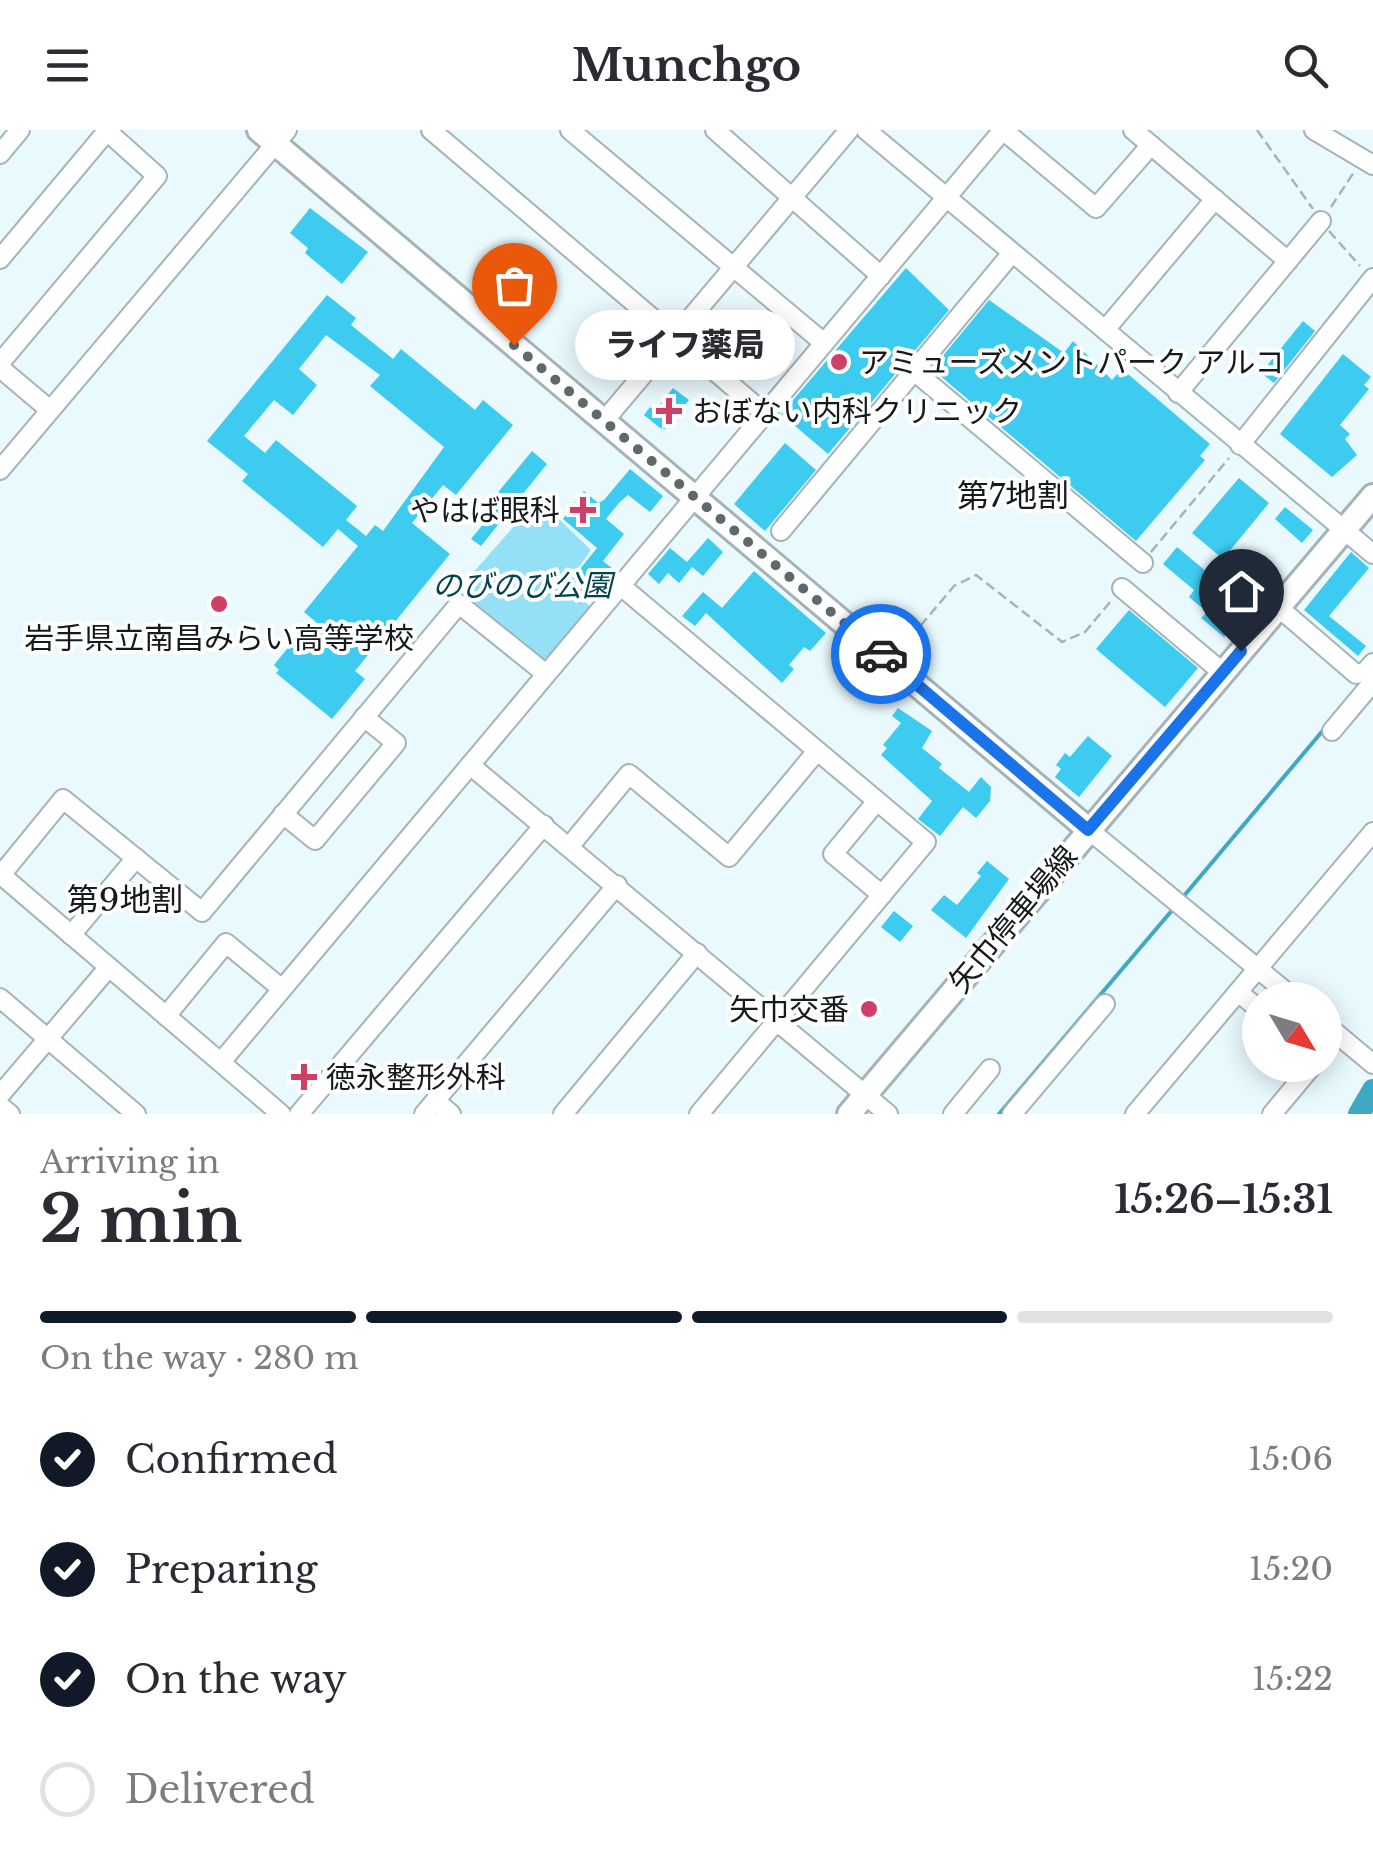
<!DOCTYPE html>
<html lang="en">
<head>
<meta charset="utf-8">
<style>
	body { margin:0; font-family:"Libre Baskerville","Noto Sans JP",serif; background:#f7f7f7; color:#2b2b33; height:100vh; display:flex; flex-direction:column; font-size:38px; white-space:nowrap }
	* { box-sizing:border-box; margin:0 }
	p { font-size:32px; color:#7c7c81 }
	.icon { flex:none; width:55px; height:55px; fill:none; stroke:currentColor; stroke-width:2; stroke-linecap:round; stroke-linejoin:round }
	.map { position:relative; height:984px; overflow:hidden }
	.panel { display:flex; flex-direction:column; background:#fff; flex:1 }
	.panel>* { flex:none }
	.needle { width:65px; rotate:128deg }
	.buttons { position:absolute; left:1242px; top:852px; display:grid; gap:20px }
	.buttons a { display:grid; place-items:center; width:100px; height:100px; border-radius:50%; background:#fff; box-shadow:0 5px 25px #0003; font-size:50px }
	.pin { position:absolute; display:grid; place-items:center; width:85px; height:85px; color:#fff; margin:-102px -42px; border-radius:50% 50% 50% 0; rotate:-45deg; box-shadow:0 0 10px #0007 }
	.pin .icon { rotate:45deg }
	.courier { position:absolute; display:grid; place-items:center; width:100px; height:100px; margin:-50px; border:8px solid #1a73e8; border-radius:50%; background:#fff; color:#222; box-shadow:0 2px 12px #0007 }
	.bubble { position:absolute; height:70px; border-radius:35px; background:#fff; box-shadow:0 5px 25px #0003; font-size:32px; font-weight:800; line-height:70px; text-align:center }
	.overview em { font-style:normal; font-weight:800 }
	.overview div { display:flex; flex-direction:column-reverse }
	.overview { display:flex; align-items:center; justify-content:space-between; height:170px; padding:0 40px }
	h1 { font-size:65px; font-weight:800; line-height:75px }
	.bar { display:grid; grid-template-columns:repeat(4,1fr); gap:15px 10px; align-content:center; height:120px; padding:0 40px }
	.bar i { height:12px; border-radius:8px; background:#e1e1e2 }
	.bar .selected { background:#111827 }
	.bar p { grid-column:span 4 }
	ol { padding:0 40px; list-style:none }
	li { display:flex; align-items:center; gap:30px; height:110px }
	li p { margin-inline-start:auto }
	li .icon { padding:10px; border-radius:50%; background:#111827; color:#fff; stroke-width:4 }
	li:last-child { color:#7c7c81 }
	li i { width:55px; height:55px; border:5px solid #e1e1e2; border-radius:50% }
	header { display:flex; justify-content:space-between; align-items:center; height:130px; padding:0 40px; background:#fff; font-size:45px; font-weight:800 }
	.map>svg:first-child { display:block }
	.green { fill:#94e0f7 }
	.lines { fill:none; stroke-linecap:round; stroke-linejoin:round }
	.stream { stroke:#40a8c2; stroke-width:4 }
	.river { stroke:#40a8c2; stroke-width:22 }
	.building { fill:#3dccef; fill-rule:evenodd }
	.minor-casing { stroke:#a4b3b8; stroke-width:22 }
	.major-casing { stroke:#a4b3b8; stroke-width:28 }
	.path { stroke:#a7b3b7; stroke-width:2.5; stroke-dasharray:10 5; stroke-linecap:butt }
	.minor { stroke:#fff; stroke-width:18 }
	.major { stroke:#fff; stroke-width:22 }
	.done { stroke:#5f686b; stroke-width:10; stroke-dasharray:0 18 }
	.route { stroke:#1a73e8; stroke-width:12 }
	.poi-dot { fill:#cf4067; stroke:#fff; stroke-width:4 }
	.labels { text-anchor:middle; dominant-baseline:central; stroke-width:8; stroke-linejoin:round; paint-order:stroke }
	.poi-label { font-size:30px; fill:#151a1c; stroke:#fff; text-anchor:start }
	.park-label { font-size:30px; font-style:italic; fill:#024351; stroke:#fff }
	.street-label { font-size:30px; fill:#151a1c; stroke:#fff }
	.neighbourhood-label { font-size:32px; fill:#151a1c; stroke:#fff }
</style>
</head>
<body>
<header><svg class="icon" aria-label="menu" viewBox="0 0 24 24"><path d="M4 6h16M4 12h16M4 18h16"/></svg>Munchgo<svg class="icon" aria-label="search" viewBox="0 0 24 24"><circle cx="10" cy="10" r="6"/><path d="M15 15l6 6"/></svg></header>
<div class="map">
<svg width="1373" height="984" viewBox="0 0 1373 984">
	<rect width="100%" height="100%" fill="#e9f9fe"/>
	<polygon class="green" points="538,369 591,420 569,451 590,477 544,533 456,462"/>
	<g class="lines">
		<g class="stream">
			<polyline points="1183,767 1325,598"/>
			<polyline points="999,984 1174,778"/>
		</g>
		<polyline class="river" points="1359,984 1373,960"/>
	</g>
	<g class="building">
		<polygon points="310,78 368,122 342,154 305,123 308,118 290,103"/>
		<polygon points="906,138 949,180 828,324 781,284"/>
		<path d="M327,165L356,188L351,195L393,229L401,219L475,280L483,270L513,295L456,365L443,355L412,393L450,424L355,541L365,549L332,589L276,543L279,540L274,535L295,509L300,514L317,493L304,482L358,416L338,399L323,417L242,351L248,344L207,311ZM326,205L380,245L370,256L444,317L383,401L375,395L366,406L346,390L357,376L276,310L265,323L244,306L274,270L293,285L317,255L299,239Z"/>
		<polygon points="989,170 1064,223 1073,211 1112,250 1122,239 1210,314 1200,326 1205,330 1136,411 932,239"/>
		<polygon points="1303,191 1315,201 1274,253 1261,243"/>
		<polygon points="1343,224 1371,247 1364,255 1369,259 1340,295 1350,304 1345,309 1357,325 1332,347 1280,304"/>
		<polygon points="673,258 689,270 665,299 660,298 644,285 650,277 655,281"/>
		<polygon points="785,313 816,340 765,401 734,374"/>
		<polygon points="532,321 547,334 481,416 471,409 489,387 482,382"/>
		<polygon points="630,339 663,366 650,382 628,365 619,373 606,389 624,404 603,431 612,438 591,464 583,463 572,449 597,418 563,389 584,361 598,373 604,370"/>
		<polygon points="1239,348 1269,373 1223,429 1192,403"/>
		<polygon points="1285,377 1313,400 1302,413 1275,389"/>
		<polygon points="708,408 723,422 703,446 692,437 679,453 668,443 659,454 648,444 670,418 687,432"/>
		<polygon points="1177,417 1251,479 1224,507 1201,488 1207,482 1189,467 1194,460 1163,434"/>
		<polygon points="1351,422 1369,438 1329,486 1366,516 1358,526 1304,480"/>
		<polygon points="754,441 826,503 810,521 804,517 789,535 794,539 782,553 706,483 695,496 682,486 703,462 722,478"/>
		<polygon points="1129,480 1198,538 1165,577 1096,519"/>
		<polygon points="898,578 932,601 922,618 942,634 939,638 969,662 981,647 991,657 990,671 976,688 963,677 940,706 918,689 932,671 881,625 887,618 883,615 901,593 892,586"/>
		<polygon points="1088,606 1112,626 1079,667 1055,647 1061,639 1056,635 1065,623 1070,627"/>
		<polygon points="987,731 1009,749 966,808 931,780 944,765 957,775 981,746 977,743"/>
		<polygon points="894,781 913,796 900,812 881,797"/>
	</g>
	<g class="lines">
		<g class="minor-casing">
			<g id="minor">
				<polyline points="431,0 764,283"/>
				<polyline points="570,0 824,213"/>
				<polyline points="715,0 881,146"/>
				<polyline points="866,0 1373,424"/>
				<polyline points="1003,0 1096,78 1151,15"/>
				<polyline points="1133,0 1288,131"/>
				<polyline points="1314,0 1373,35"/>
				<polyline points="0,24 20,0"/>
				<polyline points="1012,123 914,241 1143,433"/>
				<polyline points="0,129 108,0"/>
				<polyline points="1105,200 1215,69"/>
				<polyline points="0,233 157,46 107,1"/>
				<polyline points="0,238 50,280"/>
				<polyline points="1178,263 1321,91"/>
				<polyline points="604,291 849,0"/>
				<polyline points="1240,315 1373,148"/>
				<polyline points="0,340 287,0"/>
				<polyline points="781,401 914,241"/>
				<polyline points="621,456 926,712 699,984"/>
				<polyline points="1122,458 1222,542"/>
				<polyline points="1278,477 1356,544 1365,542 1373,533"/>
				<polyline points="1332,601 1373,552"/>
				<polyline points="470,635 888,984"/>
				<polyline points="877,671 833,724 882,765"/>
				<polyline points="283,684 315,710 396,613 364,587"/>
				<polyline points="1089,700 1296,870"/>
				<polyline points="569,717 629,644 729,727 817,621"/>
				<polyline points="0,744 281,984"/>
				<polyline points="1,745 63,669 202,782 459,474 546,544"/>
				<polyline points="71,805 136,728"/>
				<polyline points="1238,862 1260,880"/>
				<polyline points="0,868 136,984"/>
				<polyline points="166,886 226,813 282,859"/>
				<polyline points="1325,894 1373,934"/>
				<polyline points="221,932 1003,0"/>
				<polyline points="0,965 109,837"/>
				<polyline points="436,971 451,984"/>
				<polyline points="0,976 10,984"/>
				<polyline points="299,984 544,695"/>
				<polyline points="424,984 617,755"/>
				<polyline points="563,984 697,823"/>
				<polyline points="953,984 990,939"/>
				<polyline points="1012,984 1105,874"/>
				<polyline points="1135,984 1373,702"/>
				<polyline points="1272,984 1313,935"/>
			</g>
		</g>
		<g class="major-casing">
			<g id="major">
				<polyline points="259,0 1089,700"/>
				<polyline points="849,984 1373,366"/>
			</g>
		</g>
		<g class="path">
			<polyline points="1257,0 1313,79"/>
			<polyline points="1331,77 1354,42"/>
			<polyline points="1329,101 1360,136"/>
			<polyline points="1151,422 1229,328"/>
			<polyline points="901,519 954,456 976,445 1062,512 1085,502 1111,471"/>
		</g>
		<use href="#minor" class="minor"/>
		<use href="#major" class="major"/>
	</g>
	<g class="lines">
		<polyline class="done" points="514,215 881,524"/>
		<polyline class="route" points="881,524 1088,700 1241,521"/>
	</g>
	<g class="poi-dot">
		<circle cx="839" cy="232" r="10"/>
		<path d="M664 266h10v10h10v10h-10v10h-10v-10h-10v-10h10z"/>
		<path d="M578 365h10v10h10v10h-10v10h-10v-10h-10v-10h10z"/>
		<circle cx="219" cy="474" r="10"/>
		<circle cx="869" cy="879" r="10"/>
		<path d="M299 932h10v10h10v10h-10v10h-10v-10h-10v-10h10z"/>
	</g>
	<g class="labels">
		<g class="poi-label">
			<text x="859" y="232">アミューズメントパーク アルコ</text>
			<text x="692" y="281">おぼない内科クリニック</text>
			<text x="560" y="380" text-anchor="end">やはば眼科</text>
			<text x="219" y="508" text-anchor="middle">岩手県立南昌みらい高等学校</text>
			<text x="849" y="879" text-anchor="end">矢巾交番</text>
			<text x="326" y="947">徳永整形外科</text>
		</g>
		<g class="park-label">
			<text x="522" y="455">のびのび公園</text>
		</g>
		<g class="street-label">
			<text transform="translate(1013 789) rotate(-50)">矢巾停車場線</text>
		</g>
		<g class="neighbourhood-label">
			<text x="1013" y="366">第7地割</text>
			<text x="125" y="770">第9地割</text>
		</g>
	</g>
</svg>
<div class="buttons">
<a><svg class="needle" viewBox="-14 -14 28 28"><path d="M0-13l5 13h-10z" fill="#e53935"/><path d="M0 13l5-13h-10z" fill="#7c7c81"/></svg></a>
</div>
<div class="pin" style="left:514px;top:215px;background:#ea580c"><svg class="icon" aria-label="bag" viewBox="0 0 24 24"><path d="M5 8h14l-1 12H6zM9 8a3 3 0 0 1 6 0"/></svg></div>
<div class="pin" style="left:1241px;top:521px;background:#1f2937"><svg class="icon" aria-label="home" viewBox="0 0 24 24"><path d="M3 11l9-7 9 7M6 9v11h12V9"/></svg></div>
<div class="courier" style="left:881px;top:524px"><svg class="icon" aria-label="car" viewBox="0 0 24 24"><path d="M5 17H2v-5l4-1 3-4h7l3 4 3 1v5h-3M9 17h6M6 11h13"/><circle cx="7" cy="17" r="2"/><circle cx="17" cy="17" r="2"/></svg></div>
<div class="bubble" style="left:575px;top:180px;width:220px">ライフ薬局</div>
</div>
<section class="panel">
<div class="overview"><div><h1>2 min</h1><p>Arriving in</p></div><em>15:26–15:31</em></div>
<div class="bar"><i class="selected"></i><i class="selected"></i><i class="selected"></i><i></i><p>On the way · 280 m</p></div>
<ol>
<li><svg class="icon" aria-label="check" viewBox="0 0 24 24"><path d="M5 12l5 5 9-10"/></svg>Confirmed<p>15:06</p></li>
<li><svg class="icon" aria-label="check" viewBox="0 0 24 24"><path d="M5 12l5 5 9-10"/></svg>Preparing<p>15:20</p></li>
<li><svg class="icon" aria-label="check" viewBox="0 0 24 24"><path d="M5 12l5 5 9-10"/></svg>On the way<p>15:22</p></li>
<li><i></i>Delivered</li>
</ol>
</section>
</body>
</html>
